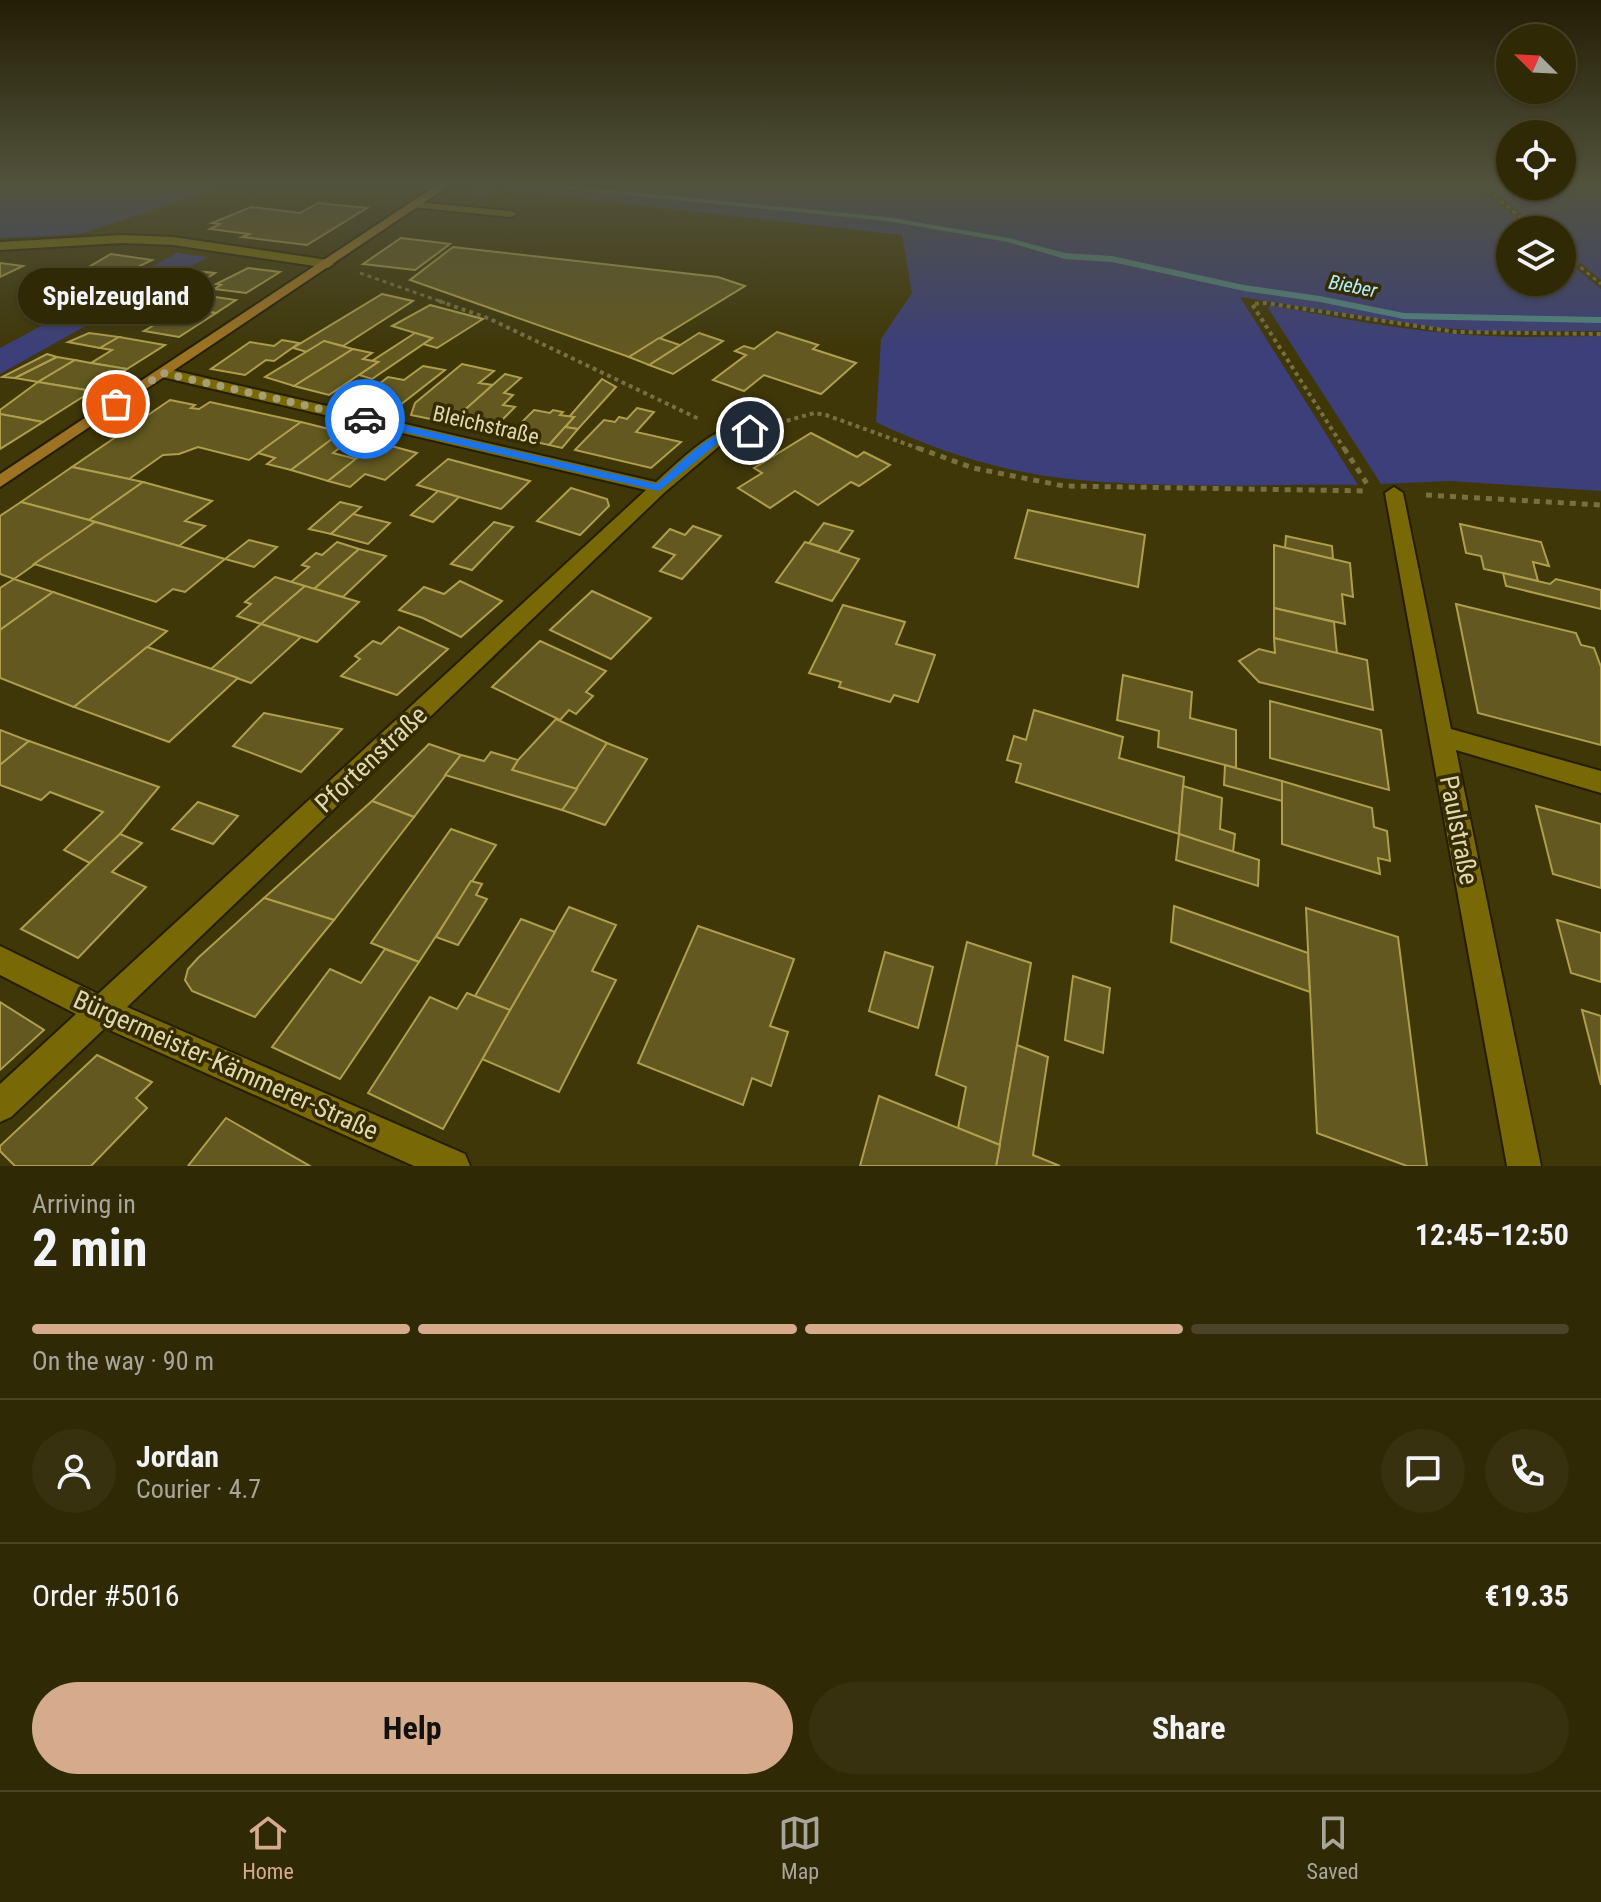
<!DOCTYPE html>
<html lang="en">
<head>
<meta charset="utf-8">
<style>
	body { margin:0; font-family:"Roboto Condensed",sans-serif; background:#373110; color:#f1f3f6; height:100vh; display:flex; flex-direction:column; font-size:30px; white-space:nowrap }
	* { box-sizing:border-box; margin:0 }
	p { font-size:26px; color:#a7a69b }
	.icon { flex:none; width:44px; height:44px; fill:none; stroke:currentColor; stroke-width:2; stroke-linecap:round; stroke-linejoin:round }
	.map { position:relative; height:1166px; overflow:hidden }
	.details { display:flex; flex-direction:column; background:#2f2906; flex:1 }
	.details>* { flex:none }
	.needle { width:52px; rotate:294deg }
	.controls { position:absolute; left:1496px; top:24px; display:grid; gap:16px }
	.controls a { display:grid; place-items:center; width:80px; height:80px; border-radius:50%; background:#2f2906; box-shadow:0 2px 6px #0004,0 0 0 2px #4a4528; font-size:40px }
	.pin { position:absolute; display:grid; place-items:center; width:68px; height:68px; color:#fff; margin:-34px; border:4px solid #fff; border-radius:50%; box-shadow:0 2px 8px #0007 }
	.courier { position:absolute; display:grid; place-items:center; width:80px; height:80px; margin:-40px; border:6px solid #1a73e8; border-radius:50%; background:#fff; color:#222; box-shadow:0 2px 10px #0007 }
	.bubble { position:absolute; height:56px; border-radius:28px; background:#2f2906; box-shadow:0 2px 6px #0004,0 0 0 2px #4a4528; font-size:26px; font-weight:700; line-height:56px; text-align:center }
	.overview em { font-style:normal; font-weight:700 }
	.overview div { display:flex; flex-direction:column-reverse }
	.overview { display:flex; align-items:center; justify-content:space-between; height:136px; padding:0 32px }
	h1 { font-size:52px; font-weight:700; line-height:60px }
	.bar { display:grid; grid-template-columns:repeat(4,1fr); gap:12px 8px; align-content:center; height:96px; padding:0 32px }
	.bar i { height:10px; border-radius:6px; background:#4a4528 }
	.bar .current { background:#d6ab8b }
	.bar p { grid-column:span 4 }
	.line { display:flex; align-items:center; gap:20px; padding:0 32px; border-top:2px solid #4a4528 }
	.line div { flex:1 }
	.round { display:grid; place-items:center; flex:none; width:84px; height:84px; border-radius:42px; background:#373110 }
	.action { display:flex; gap:16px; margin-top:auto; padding:16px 32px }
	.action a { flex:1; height:92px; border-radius:48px; background:#d6ab8b; color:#111; font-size:32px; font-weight:700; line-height:92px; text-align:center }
	.action a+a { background:#373110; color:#f1f3f6 }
	.tabs { display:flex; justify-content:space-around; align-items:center; height:112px; border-top:2px solid #4a4528; background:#2f2906; font-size:22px; color:#a7a69b }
	.tabs a { display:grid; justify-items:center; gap:4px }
	.tabs .current { color:#d6ab8b }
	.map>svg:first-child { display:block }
	.green { fill:#3c3f79 }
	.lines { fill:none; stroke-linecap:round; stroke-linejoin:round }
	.stream { fill:#518485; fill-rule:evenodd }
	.building { fill:#625820; stroke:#af9f4c; stroke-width:2 }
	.lane-casing { stroke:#231e04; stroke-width:4 }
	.street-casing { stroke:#231e04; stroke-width:4 }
	.secondary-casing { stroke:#231e04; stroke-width:4 }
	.path-far2 { stroke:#787043; stroke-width:3; stroke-dasharray:4 4; stroke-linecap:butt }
	.path-far1 { stroke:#787043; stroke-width:4; stroke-dasharray:4 4; stroke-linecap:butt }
	.path { stroke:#787043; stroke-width:5; stroke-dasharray:6 6; stroke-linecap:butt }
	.lane { fill:#796906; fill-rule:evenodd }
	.street { fill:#796906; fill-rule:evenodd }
	.secondary { fill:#9d7323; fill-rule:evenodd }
	.route { fill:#1a73e8 }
	.done { stroke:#a69f75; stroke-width:8; stroke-dasharray:0 14.4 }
	.labels { text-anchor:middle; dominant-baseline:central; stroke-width:7; stroke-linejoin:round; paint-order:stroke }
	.far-water-label { font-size:20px; font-style:italic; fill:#b2ebfd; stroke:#352c00 }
	.street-label { font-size:22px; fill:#ded7af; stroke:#352c00 }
	.near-street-label { font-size:26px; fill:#ded7af; stroke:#352c00 }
</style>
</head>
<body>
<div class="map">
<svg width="1601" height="1166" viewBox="0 0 1601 1166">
	<rect width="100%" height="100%" fill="#3f3708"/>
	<g class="green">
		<polygon points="0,185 229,185 80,234 0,238"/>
		<path d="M477,185H1477L1530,230H1510V282H1562V257L1601,289V331H1480L1433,327L1240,297L1358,485C1263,484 1163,489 1069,479C1002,472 936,451 876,422L881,339L912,293L902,235L495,189L484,196L465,194Z"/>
		<polygon points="1487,185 1601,185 1601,280 1562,248 1562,230 1540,230"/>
		<polygon points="177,253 208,257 0,374 0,348"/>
		<path d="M1270,305C1343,319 1415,333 1490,336C1527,338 1564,336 1601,336V491L1449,481L1381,484L1268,308Z"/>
	</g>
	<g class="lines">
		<polygon class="stream" points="527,185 557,185 887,217 1009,238 1065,253 1112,256 1244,285 1320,296 1404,313 1601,317 1601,323 1404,319 1320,302 1244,291 1112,262 1065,259 1008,242 887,221"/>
	</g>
	<g class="building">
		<polygon points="318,203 367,208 307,245 242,237 249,234 210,229 220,224 212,223 251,207 300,213"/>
		<polygon points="401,238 450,244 415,270 363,264"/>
		<polygon points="453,247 718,277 745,286 629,357 410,280"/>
		<polygon points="111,254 152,260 85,293 57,289 82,276 75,275"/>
		<polygon points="0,263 23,266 0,277"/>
		<polygon points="248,268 280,272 246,293 214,289 221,285 216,284"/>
		<polygon points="187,270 215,273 182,294 152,290"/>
		<polygon points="188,293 236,300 216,313 167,306"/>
		<polygon points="382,294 413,301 343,346 324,341 307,352 293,348"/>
		<polygon points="430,305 483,319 437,348 423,344 432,338 392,326"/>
		<polygon points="183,308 216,313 179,337 144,331"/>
		<polygon points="777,332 818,345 813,349 856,363 821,394 764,375 744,391 713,380 746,355 735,351 744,346 754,349"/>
		<polygon points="89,333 119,337 100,348 68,342"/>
		<polygon points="415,333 432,338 372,379 359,375 378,362 372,361"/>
		<polygon points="699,333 723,341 673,374 649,365"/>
		<polygon points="119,337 165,345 127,369 91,363 112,350 100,348"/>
		<polygon points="659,338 680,345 649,365 629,357"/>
		<polygon points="282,340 299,343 274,361 266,360 245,375 211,369 250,342 274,346"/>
		<polygon points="324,341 353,349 294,386 265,377"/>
		<polygon points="353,349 372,353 363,359 378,362 329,395 294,386"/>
		<polygon points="47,354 57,357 15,378 2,377"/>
		<polygon points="57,357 75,360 38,382 15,378"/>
		<polygon points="75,360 91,363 127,369 92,391 38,382"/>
		<polygon points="462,364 494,371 479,383 493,385 450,423 411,415 415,403"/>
		<polygon points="423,366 445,370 395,409 357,401 388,377 404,380"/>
		<polygon points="505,374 521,378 504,393 513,395 503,405 515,407 490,432 450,423"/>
		<polygon points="602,379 616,387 578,429 565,427 574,417 569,417"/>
		<polygon points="38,382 92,391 43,422 0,414 0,410"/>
		<polygon points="170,400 195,405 191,408 199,409 210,402 301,422 249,460 198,447 179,454 163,455 129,479 72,467"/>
		<polygon points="637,408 654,412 636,432 681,442 651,468 575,450 604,420 615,422 619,417 627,419"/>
		<polygon points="534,410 550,413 553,410 563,412 560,415 574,417 549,445 508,436"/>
		<polygon points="0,414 43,422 0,449"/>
		<polygon points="301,422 341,432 291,470 267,464 275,458 258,453"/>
		<polygon points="565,427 578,429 562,448 549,445"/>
		<polygon points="341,432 355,436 333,453 356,459 328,481 291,470"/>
		<polygon points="811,433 857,457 864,452 890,465 859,486 851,482 818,505 795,491 770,508 738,488 762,473 754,468"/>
		<polygon points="377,442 417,453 385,480 365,474 350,487 328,481"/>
		<polygon points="448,459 530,481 501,509 417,485"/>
		<polygon points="72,467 129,479 143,482 89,520 21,502"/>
		<polygon points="143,482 212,501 185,521 205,526 179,546 89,520"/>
		<polygon points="571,488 607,499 609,506 580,535 537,521"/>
		<polygon points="438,491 459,497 433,522 411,515"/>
		<polygon points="21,502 89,520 95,522 14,579 0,574 0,516"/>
		<polygon points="340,502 361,507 331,534 309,529"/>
		<polygon points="1028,510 1145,535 1138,587 1015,558"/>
		<polygon points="353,514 390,523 368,544 331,534"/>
		<polygon points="95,522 179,546 225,559 185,592 173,589 156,602 34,564"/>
		<polygon points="494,522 513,527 472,570 451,564"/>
		<polygon points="824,523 853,531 838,552 809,543"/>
		<polygon points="1460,524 1541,542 1549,566 1533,562 1538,581 1484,569 1481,556 1466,553"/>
		<polygon points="693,526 721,536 682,579 660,571 675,555 653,547 670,529 685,535"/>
		<polygon points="1286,536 1332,546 1333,559 1285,548"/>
		<polygon points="249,540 277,547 254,567 225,559"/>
		<polygon points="337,542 359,549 314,589 291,582 309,567 302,565 316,553 322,555"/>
		<polygon points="805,542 859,559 832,601 776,582"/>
		<polygon points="1274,545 1350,563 1353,597 1342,594 1345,624 1274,608"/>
		<polygon points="359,549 386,556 343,597 314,589"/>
		<polygon points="1503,573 1550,584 1556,579 1601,590 1601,609 1506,586"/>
		<polygon points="275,577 305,586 261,624 237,616 251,604 245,602"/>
		<polygon points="14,579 53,592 0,630 0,588"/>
		<polygon points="460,581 502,601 461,637 423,618 399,610 424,587 444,594"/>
		<polygon points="305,586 359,602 317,642 261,624"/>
		<polygon points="592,591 651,618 611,659 550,630"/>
		<polygon points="53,592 167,631 74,707 0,678 0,630"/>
		<polygon points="1456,604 1576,633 1581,645 1594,648 1601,667 1601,745 1478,713"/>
		<polygon points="843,605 905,622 896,644 935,655 918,702 894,695 890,702 839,687 841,682 809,673"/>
		<polygon points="1274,608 1334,622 1337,654 1274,638"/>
		<polygon points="261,624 301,637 251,683 211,669"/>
		<polygon points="399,627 448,649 397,695 341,676 360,659 355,656 373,641 381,644"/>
		<polygon points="1274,638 1367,660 1373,710 1259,682 1239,661 1259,649 1275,653"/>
		<polygon points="540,641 606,671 586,692 593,696 576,714 569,710 560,720 492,687"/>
		<polygon points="147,647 238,678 169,742 74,707"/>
		<polygon points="1123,675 1192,692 1190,718 1236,730 1236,768 1158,747 1159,731 1117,720"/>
		<polygon points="1270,701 1381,730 1389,790 1270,758"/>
		<polygon points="1034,710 1123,737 1119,758 1184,777 1179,834 1016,782 1021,764 1007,760 1014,736 1026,740"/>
		<polygon points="264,713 342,729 301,772 233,746"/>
		<polygon points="556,719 607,743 577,789 512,770 518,760"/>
		<polygon points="0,730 29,741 0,765"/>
		<polygon points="29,741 159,787 120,834 90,863 64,850 103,812 50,792 41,800 0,785 0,765"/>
		<polygon points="607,743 647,759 605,825 562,810"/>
		<polygon points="429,744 461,755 414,817 372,801"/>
		<polygon points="491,752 518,760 512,770 577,789 562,810 445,775 461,755 484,761"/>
		<polygon points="1225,765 1282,781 1282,801 1224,785"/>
		<polygon points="1282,781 1372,808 1374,827 1387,831 1390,861 1378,858 1380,874 1282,844"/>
		<polygon points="1183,786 1222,798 1220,829 1235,834 1233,852 1179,834"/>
		<polygon points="372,801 414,817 334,920 264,898"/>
		<polygon points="198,802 238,816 213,844 172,829"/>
		<polygon points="1536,806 1601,824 1601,888 1553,874"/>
		<polygon points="451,829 496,845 419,962 371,943"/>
		<polygon points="120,834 142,843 112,872 146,887 78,958 21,929"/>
		<polygon points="1179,834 1259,860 1258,886 1176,860"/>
		<polygon points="471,881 482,884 476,895 487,899 458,945 436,937"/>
		<polygon points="264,898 334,920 255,1017 192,991 185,980 188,969 198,958"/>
		<polygon points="1174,906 1308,953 1310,992 1171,942"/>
		<polygon points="569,907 616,925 592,971 616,980 559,1092 482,1059"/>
		<polygon points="1306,908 1398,937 1427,1166 1407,1166 1317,1133"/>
		<polygon points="521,919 555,932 510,1010 475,996"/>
		<polygon points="1557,920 1601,933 1601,982 1571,973"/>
		<polygon points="698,926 794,959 770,1026 788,1032 771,1086 752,1078 743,1105 638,1063"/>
		<polygon points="967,942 1031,963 1000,1145 958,1128 966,1087 936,1075"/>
		<polygon points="385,949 419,962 340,1079 272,1047 330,969 361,983"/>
		<polygon points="885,952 933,967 918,1028 869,1011"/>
		<polygon points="1073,976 1110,988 1103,1053 1065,1040"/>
		<polygon points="467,993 510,1010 443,1129 368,1093 430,997 457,1009"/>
		<polygon points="0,1002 44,1030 0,1070"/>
		<polygon points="1582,1010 1601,1016 1601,1085"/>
		<polygon points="1017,1045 1048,1057 1033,1155 1060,1166 996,1166"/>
		<polygon points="97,1055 152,1082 136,1098 147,1108 91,1166 15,1166 0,1151 0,1146"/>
		<polygon points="879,1096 1000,1145 996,1166 860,1166"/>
		<polygon points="226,1118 310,1166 188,1166"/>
	</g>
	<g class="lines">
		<g class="lane-casing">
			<polygon id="lane" points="416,202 511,211 517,214 511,217 412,207 412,203"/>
		</g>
		<g class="street-casing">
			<g id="street">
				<polygon points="122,235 173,237 328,260 334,264 328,268 173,245 122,243 0,250 0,242"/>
				<path d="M163,368L656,482C677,464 730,407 758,431L750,436L730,437L665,492L127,1007L465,1154L470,1166H414L105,1028L11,1117L0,1122V1084L76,1014L0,975V946L98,994L646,490L158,376L155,373Z"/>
				<polygon points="1394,487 1403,493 1451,729 1601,771 1601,793 1456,750 1541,1166 1507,1166 1385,493"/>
			</g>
		</g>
		<g class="secondary-casing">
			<polygon id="secondary" points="437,185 450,185 0,487 0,474"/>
		</g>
		<g class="path-far2">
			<polyline points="1482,185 1535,230"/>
			<polyline points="1562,252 1601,284"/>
			<polyline points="360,273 445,303"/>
		</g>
		<g class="path-far1">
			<polyline points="439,301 490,319 699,419"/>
			<polyline points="779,423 814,413 826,415 923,450"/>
			<polyline points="1345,450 1252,304 1266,303 1456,332 1601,334"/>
		</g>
		<g class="path">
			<polyline points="918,448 973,468 1064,486 1368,491"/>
			<polyline points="1344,448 1369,487"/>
			<polyline points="1426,495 1601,505"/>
		</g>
		<use href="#lane" class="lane"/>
		<use href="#street" class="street"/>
		<use href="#secondary" class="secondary"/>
	</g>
	<linearGradient id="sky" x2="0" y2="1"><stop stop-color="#231e04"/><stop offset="0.53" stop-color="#52533d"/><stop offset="1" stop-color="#52533d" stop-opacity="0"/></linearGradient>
	<rect width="1601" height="349" fill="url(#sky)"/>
	<path class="route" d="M365,416L657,484C680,464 725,413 756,431L750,435H728L659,491L361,422L359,419Z"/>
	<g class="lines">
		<polyline class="done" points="116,404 163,373 365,419"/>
	</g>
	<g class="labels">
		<g class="far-water-label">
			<text transform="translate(1353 286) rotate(11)">Bieber</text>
		</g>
		<g class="street-label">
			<text transform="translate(486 425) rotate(13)">Bleichstraße</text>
		</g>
		<g class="near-street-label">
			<text transform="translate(371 759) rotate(-43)">Pfortenstraße</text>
			<text transform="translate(1459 830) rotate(79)">Paulstraße</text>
			<text transform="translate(226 1065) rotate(24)">Bürgermeister-Kämmerer-Straße</text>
		</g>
	</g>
</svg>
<div class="controls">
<a><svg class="needle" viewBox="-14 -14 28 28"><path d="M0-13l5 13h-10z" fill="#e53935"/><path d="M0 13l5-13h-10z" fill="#a7a69b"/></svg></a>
<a><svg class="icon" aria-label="locate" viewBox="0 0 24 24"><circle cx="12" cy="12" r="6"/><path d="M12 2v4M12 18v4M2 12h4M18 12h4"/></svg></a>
<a><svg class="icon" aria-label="layers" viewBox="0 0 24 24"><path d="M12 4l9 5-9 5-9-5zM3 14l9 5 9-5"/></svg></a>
</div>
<div class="pin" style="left:116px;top:404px;background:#ea580c"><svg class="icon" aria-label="bag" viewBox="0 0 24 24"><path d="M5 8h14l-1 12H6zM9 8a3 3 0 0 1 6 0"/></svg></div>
<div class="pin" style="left:750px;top:431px;background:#1f2937"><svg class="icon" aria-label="home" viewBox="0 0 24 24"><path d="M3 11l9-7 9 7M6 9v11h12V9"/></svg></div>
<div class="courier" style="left:365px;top:419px"><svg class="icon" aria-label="car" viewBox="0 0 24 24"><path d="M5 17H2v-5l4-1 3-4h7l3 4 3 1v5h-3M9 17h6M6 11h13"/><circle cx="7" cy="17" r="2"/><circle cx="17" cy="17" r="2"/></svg></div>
<div class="bubble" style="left:18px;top:268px;width:196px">Spielzeugland</div>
</div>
<section class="details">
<div class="overview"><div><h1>2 min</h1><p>Arriving in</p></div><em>12:45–12:50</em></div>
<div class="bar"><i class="current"></i><i class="current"></i><i class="current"></i><i></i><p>On the way · 90 m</p></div>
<div class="line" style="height:144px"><a class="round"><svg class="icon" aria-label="person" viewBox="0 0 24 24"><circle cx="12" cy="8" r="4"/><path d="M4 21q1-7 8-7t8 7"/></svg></a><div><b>Jordan</b><p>Courier · 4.7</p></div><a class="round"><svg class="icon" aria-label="chat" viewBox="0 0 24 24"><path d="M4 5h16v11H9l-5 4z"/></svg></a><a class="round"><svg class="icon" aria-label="phone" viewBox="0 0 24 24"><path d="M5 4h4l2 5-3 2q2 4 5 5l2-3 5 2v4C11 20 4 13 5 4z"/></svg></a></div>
<div class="line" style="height:104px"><div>Order #5016</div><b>€19.35</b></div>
<div class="action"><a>Help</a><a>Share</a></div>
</section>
<nav class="tabs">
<a class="current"><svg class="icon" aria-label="home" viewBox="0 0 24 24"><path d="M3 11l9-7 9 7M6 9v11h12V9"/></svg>Home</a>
<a><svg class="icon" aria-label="map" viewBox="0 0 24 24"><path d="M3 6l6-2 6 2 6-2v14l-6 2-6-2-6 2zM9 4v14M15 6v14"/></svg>Map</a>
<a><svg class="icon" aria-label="saved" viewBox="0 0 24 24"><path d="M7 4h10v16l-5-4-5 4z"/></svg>Saved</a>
</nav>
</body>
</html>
